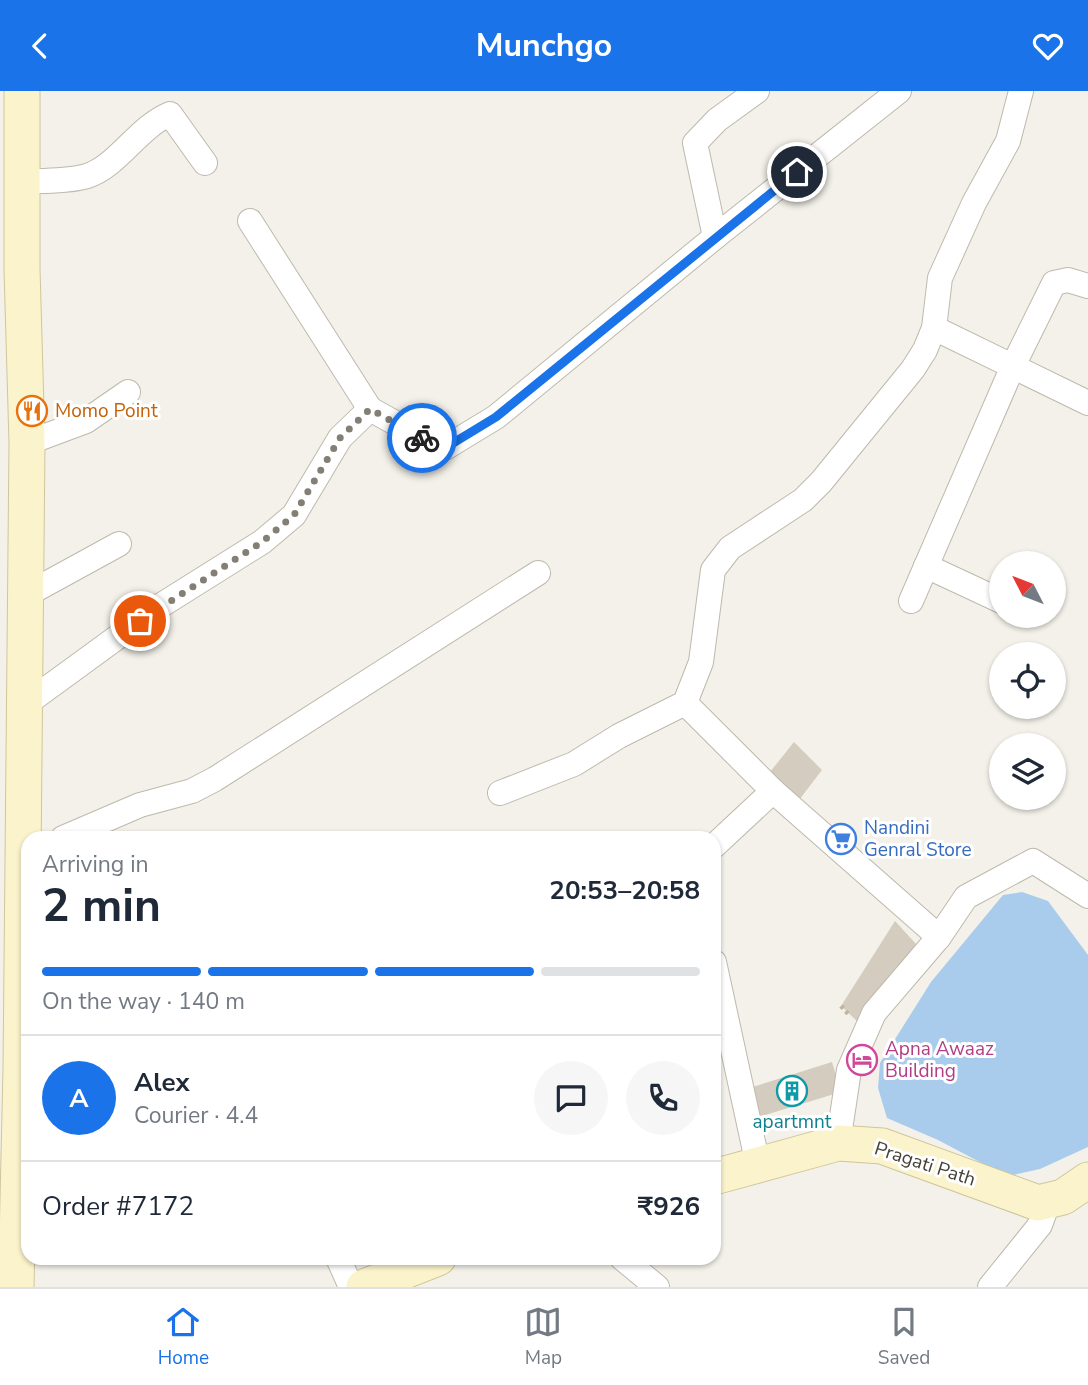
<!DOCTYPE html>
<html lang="en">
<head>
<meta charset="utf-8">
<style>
	body { margin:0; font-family:"Nunito Sans",sans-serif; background:#f6f6f7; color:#1f2937; height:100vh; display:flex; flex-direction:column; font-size:26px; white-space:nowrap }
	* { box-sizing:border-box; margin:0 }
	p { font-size:23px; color:#747a83 }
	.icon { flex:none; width:38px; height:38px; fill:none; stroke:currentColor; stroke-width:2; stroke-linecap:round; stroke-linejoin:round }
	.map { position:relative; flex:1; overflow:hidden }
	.drawer { position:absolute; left:21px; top:740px; width:700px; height:434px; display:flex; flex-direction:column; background:#fff; border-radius:21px; box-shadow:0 2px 5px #0004 }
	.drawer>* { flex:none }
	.needle { width:46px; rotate:312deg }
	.fabs { position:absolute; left:989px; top:460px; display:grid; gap:14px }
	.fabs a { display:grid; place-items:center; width:77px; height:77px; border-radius:50%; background:#fff; box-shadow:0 2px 5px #0004; font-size:35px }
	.pin { position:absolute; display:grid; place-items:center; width:60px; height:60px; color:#fff; margin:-30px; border:4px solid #fff; border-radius:50%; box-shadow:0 2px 7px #0007 }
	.courier { position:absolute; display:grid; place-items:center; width:70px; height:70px; margin:-35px; border:5px solid #1a73e8; border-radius:50%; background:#fff; color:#222; box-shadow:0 2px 9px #0007 }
	.overview em { font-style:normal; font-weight:700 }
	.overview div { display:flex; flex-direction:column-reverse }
	.overview { display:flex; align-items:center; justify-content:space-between; height:119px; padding:0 21px }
	h1 { font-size:46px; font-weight:700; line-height:52px }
	.bar { display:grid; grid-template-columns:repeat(4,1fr); gap:10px 7px; align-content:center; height:84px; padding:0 21px }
	.bar i { height:9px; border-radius:5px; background:#e0e1e3 }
	.bar .on { background:#1a73e8 }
	.bar p { grid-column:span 4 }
	.line { display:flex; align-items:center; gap:18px; padding:0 21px; border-top:2px solid #e0e1e3 }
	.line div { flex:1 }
	.round { display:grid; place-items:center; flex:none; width:74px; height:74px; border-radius:37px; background:#f6f6f7 }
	header { display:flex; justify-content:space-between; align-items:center; height:91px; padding:0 21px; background:#1a73e8; color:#fff; font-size:32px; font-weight:700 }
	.tabs { display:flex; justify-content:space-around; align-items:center; height:98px; border-top:2px solid #e0e1e3; background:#fff; font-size:19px; color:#747a83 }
	.tabs a { display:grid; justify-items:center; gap:4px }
	.tabs .on { color:#1a73e8 }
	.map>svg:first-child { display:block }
	.water { fill:#a9ccec }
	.building { fill:#d4cdbf }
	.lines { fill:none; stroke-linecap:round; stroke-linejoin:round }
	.street-casing { stroke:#beb9ac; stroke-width:26 }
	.secondary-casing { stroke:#d0c69b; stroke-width:37 }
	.path { stroke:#bfb69e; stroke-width:4.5; stroke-dasharray:3.5 3.5; stroke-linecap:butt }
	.street { stroke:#fff; stroke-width:24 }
	.secondary { stroke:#fbf3cb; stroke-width:35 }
	.done { stroke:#837f75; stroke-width:7; stroke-dasharray:0 12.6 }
	.route { stroke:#1a73e8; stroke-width:9 }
	.labels { text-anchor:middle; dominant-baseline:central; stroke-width:6; stroke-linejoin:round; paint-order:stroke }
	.food-label { font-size:19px; fill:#c56008; stroke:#fff; text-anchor:start }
	.shop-label { font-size:19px; fill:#366cbe; stroke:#fff; text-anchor:start }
	.hotel-label { font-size:19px; fill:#b23c85; stroke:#fff; text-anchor:start }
	.culture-label { font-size:19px; fill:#0d838f; stroke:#fff }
	.street-label { font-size:19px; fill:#464237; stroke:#fff }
</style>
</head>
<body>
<header><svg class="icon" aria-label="back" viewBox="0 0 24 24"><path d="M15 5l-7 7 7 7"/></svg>Munchgo<svg class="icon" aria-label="heart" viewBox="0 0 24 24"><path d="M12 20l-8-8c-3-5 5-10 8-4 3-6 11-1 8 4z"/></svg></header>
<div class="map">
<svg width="1088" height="1196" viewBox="0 0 1088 1196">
	<rect width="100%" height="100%" fill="#f3f1e9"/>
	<polygon class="water" points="1022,801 1048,810 1088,864 1088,1056 1040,1078 1013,1084 993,1078 938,1049 887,1027 878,997 880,972 931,891 1003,804"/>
	<g class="building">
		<polygon points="794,651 822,679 799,709 766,686"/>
		<polygon points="895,830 916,853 860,933 841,915"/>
		<polygon points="832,971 841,1001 752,1028 743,999"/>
	</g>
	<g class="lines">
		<g class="street-casing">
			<g id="street">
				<path d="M22,91C42,89 68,91 87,85C118,75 138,36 170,23L205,72"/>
				<polyline points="250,130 370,318 433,353 445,357 496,326 715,146 899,0"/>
				<polyline points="715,146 695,52 717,29 757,0"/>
				<polyline points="934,237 1088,312"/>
				<polyline points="27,352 86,330 128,301"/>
				<polyline points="926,475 1001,510"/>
				<polyline points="24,505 119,453"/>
				<polyline points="911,510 1013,275 1054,192 1068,189 1088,195"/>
				<polyline points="685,612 773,700 939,846"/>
				<polyline points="23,615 160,515 262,451 294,424 340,347 370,318"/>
				<polyline points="500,702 574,673 619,645 685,612 701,571 713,479 730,457 803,409 821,391 913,278 925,259 934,237 940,187 974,112 1008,50 1021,0"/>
				<polyline points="63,747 140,714 192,700 215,688 538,482"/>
				<polyline points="714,755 773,700"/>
				<polyline points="714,871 758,1074"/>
				<polyline points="838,1052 849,979 874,922 939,846 966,806 1033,770 1088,805"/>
				<polyline points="338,1167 351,1196"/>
				<polyline points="622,1167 657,1196"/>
				<polyline points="990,1196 1040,1134 1049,1109"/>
			</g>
		</g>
		<g class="secondary-casing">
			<g id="secondary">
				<polyline points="714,1086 838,1052 882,1055 1038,1112 1063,1106 1088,1089"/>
				<polyline points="16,1196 21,978 27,352 22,178 22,0"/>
				<polyline points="364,1196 438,1167"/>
			</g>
		</g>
		<polyline class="path" points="841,915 850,925"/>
		<use href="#street" class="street"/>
		<use href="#secondary" class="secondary"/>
	</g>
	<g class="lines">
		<polyline class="done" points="140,530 262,451 294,424 340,347 370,318 422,347"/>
		<polyline class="route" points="422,347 445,357 496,326 797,81"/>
	</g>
	<defs>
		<g id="restaurant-ring" transform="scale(1.575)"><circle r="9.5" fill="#fff" stroke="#e8710a" stroke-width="1.5"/><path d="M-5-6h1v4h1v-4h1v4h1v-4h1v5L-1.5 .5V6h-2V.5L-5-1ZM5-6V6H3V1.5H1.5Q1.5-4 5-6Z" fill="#e8710a"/></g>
		<g id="supermarket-ring" transform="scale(1.575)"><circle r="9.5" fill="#fff" stroke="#3f7fe0" stroke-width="1.5"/><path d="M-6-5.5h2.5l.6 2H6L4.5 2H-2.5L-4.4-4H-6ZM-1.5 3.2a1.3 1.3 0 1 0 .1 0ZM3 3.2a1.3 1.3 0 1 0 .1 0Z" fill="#3f7fe0"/></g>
		<g id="hotel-ring" transform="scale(1.575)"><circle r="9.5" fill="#fff" stroke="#d1479c" stroke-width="1.5"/><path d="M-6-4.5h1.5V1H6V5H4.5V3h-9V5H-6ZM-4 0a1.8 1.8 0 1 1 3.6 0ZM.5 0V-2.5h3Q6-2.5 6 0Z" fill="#d1479c"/></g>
		<g id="building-ring" transform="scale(1.575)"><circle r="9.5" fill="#fff" stroke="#0f9aa8" stroke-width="1.5"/><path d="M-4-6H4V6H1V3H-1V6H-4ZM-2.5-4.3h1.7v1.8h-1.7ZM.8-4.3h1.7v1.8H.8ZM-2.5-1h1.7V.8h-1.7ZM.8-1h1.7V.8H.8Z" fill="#0f9aa8"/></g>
	</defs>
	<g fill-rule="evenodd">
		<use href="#restaurant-ring" x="32" y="320"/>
		<use href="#supermarket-ring" x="841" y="748"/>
		<use href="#hotel-ring" x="862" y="969"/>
		<use href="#building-ring" x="792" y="1000"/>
	</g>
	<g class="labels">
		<g class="food-label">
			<text x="55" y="320">Momo Point</text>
		</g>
		<g class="shop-label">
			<text x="864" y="737">Nandini<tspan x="864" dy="22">Genral Store</tspan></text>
		</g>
		<g class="hotel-label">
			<text x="885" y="958">Apna Awaaz<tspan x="885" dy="22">Building</tspan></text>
		</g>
		<g class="culture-label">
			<text x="792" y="1031">apartmnt</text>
		</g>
		<g class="street-label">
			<text transform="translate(925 1073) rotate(18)">Pragati Path</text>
		</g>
	</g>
</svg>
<div class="fabs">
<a><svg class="needle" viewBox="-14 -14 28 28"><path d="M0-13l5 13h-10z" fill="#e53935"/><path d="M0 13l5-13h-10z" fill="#747a83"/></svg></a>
<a><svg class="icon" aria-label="locate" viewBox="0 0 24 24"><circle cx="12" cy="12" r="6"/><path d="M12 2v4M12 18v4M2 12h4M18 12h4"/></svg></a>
<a><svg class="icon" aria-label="layers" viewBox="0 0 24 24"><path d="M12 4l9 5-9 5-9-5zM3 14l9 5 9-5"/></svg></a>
</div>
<div class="pin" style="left:140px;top:530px;background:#ea580c"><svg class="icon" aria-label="bag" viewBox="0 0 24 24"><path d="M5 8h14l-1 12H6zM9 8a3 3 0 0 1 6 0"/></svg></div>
<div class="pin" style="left:797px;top:81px;background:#1f2937"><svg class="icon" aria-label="home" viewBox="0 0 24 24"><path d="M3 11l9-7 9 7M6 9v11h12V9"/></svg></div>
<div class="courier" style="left:422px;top:347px"><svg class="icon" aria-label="bike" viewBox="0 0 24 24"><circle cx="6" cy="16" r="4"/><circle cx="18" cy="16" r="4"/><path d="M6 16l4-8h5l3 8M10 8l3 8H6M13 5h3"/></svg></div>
<section class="drawer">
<div class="overview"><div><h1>2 min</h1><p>Arriving in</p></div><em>20:53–20:58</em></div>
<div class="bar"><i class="on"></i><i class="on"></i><i class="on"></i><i></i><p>On the way · 140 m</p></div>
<div class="line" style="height:126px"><b class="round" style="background:#1a73e8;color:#fff">A</b><div><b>Alex</b><p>Courier · 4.4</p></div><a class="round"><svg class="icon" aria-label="chat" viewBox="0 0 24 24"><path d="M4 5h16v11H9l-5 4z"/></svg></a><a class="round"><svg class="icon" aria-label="phone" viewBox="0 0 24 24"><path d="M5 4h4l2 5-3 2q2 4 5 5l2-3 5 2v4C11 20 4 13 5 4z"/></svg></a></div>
<div class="line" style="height:91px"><div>Order #7172</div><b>₹926</b></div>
</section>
</div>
<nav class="tabs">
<a class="on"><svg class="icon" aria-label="home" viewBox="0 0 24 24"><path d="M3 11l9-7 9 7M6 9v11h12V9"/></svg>Home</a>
<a><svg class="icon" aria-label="map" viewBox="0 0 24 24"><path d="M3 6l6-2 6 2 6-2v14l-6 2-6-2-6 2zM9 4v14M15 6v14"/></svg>Map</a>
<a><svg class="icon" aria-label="saved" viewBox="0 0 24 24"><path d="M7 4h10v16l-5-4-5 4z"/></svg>Saved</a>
</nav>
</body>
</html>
